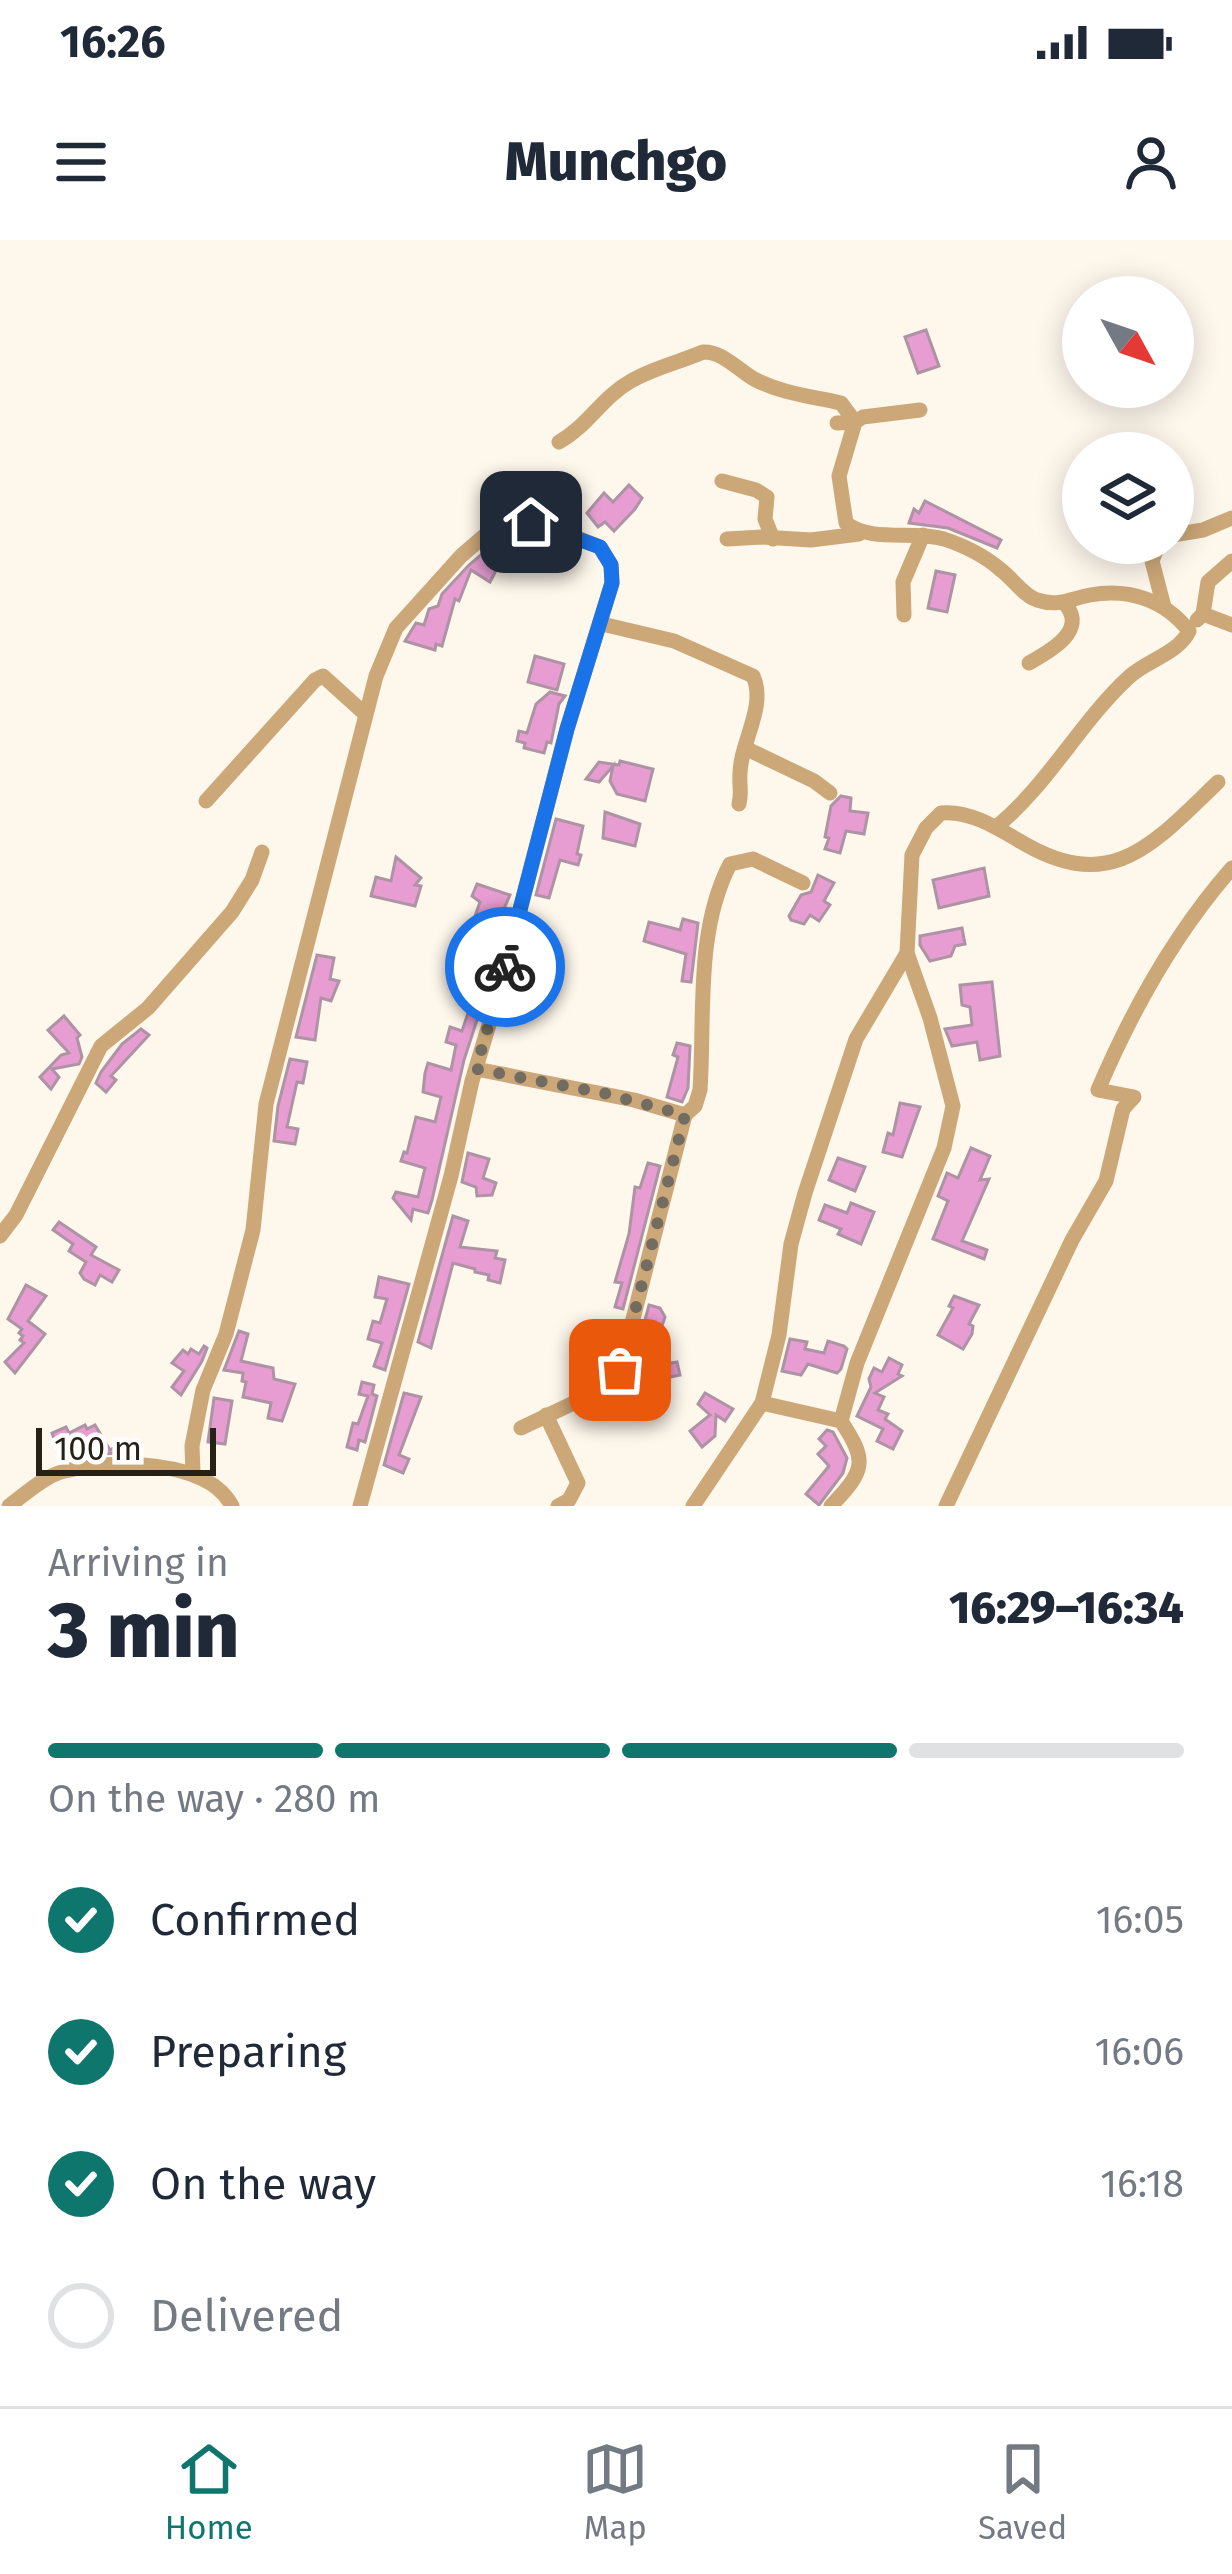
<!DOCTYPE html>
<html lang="en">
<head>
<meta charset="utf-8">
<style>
	body { margin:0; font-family:"Fira Sans",sans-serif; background:#f2f2f3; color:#1f2937; height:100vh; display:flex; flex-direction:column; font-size:45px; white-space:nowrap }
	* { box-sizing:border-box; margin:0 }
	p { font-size:39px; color:#747a83 }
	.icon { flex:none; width:66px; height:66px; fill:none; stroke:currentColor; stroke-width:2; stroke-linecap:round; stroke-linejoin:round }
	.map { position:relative; height:1266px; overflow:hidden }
	.panel { display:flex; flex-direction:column; background:#fff; flex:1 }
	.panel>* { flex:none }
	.needle { width:78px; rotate:130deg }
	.tools { position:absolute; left:1062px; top:36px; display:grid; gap:24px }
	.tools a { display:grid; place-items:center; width:132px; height:132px; border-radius:50%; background:#fff; box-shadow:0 6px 30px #0003; font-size:60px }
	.scale { position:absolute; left:36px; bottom:30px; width:180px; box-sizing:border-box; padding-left:12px; border:6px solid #262116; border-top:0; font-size:33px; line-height:42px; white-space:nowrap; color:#262116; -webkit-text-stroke:9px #fff; paint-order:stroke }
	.pin { position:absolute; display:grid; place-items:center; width:102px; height:102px; color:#fff; margin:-51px; border-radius:24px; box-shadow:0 6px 18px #0006 }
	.courier { position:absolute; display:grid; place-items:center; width:120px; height:120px; margin:-60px; border:9px solid #1a73e8; border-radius:50%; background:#fff; color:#222; box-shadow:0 3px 15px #0007 }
	.summary em { font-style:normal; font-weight:800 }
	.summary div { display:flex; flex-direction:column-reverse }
	.summary { display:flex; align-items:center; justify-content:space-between; height:204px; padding:0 48px }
	h1 { font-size:78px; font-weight:800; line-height:90px }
	.bar { display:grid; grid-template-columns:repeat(4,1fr); gap:18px 12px; align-content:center; height:144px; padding:0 48px }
	.bar i { height:15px; border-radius:9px; background:#e0e1e3 }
	.bar .active { background:#0f766e }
	.bar p { grid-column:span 4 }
	ol { padding:0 48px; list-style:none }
	li { display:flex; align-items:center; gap:36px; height:132px }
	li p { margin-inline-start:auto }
	li .icon { padding:12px; border-radius:50%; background:#0f766e; color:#fff; stroke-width:4 }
	li:last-child { color:#747a83 }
	li i { width:66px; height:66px; border:6px solid #e0e1e3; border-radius:50% }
	.status { display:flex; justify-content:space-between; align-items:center; height:84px; padding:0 60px; background:#fff; direction:ltr }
	.status svg { height:33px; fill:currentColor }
	header { display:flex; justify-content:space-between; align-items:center; height:156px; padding:0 48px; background:#fff; font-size:54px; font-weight:800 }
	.dock { display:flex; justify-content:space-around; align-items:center; height:168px; border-top:3px solid #e0e1e3; background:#fff; font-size:33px; color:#747a83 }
	.dock a { display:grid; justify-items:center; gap:6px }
	.dock .active { color:#0f766e }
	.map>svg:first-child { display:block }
	.building { fill:#e79dd2; stroke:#ad93a4; stroke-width:3 }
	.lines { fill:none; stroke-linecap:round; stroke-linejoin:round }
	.minor { stroke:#cca778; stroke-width:15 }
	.done { stroke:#726c61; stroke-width:12; stroke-dasharray:0 21.6 }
	.route { stroke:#1a73e8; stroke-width:15 }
</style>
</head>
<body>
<div class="status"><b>16:26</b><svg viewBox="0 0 49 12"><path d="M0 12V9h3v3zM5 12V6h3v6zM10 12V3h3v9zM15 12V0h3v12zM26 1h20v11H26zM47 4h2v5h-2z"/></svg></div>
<header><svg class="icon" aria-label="menu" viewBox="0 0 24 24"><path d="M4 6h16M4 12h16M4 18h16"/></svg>Munchgo<svg class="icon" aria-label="person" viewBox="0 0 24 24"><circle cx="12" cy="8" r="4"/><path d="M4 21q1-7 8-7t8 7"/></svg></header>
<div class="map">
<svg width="1232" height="1266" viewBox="0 0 1232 1266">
	<rect width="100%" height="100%" fill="#fef7ec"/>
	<g class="building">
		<polygon points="926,90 939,126 918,133 905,97"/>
		<polygon points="629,245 642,258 635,269 614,291 605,282 598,287 587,273 604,253 613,262"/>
		<polygon points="925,261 1001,300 997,308 948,288 909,283 914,269 919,273"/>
		<polygon points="515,294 490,342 471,330 459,361 455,359 442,406 436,404 435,410 405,401 416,383 424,385 429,369 438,366 442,354 469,325 489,308"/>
		<polygon points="936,331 955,335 947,372 928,368"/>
		<polygon points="535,416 564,424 557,450 528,442"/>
		<polygon points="550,452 565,456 559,464 551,503 547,502 544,513 524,508 525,503 517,501 519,491 527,493 536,464"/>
		<polygon points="620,521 653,529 645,561 617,554 610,541 613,526 599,542 586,539 599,522 619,525"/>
		<polygon points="841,556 851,558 850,571 868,573 864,594 846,591 840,613 825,609 829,598 825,597 831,566"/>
		<polygon points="605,572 640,584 635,606 603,598"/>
		<polygon points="556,579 583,586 577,614 581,615 578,625 560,620 549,658 536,655"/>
		<polygon points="396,617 421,638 415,645 421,646 415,666 371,656 376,637 391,641"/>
		<polygon points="984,628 989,656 939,668 933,640"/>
		<polygon points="818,635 834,643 824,661 830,665 819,681 810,675 804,684 791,680 789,676 801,655 811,652"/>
		<polygon points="477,644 510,655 496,687 474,679 480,662 472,656"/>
		<polygon points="683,679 698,683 691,742 682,741 686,714 644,701 649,682 680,690"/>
		<polygon points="962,688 965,704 955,706 951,716 930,721 920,705 920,696"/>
		<polygon points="317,715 334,718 330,739 339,741 331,761 321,758 315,800 296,797"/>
		<polygon points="480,729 489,734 482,747 487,749 464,820 432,960 428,973 413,969 411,980 393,958 396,952 418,957 425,928 401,921 404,912 407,913 416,877 435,882 441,857 423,852 425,833 428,823 451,830 456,805 446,802 450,787 462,791 470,767 460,764"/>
		<polygon points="992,742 1000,816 980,820 977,802 952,806 945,789 972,785 970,767 962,765 960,745"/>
		<polygon points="64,776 80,795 77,798 82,817 79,824 52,829 59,837 51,849 40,837 61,815 69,813 48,790"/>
		<polygon points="141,789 149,795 111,836 116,840 106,852 96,843 101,832 122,804"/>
		<polygon points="677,803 690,806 688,848 682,862 667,857 678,817 673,815"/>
		<polygon points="290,819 307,822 303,843 297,842 287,887 298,889 295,904 274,901 278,866"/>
		<polygon points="900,863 920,867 902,917 883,912 888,893 893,895"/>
		<polygon points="971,908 990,916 980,940 989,939 962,1001 987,1010 984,1019 933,999 948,961 938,956 947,933 958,938"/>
		<polygon points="468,913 489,919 483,938 496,943 492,955 477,956 476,947 462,942"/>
		<polygon points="838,918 865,927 855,951 829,940"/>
		<polygon points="648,923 660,926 623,1069 615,1067 622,1043 615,1042 629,994 635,947 640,948"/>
		<polygon points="851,963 874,972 861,1004 838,994 841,989 819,980 825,965 847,973"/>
		<polygon points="453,976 468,981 460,1007 497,1011 495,1018 505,1020 500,1043 488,1040 489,1035 475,1032 475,1029 453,1023 431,1108 418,1102"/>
		<polygon points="59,982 96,1007 91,1015 119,1030 112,1042 100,1035 95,1045 84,1039 80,1033 86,1022 69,1011 73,1004 53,990"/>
		<polygon points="379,1037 409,1044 385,1130 374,1126 382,1103 368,1099 373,1081 380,1083 387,1059 375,1057"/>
		<polygon points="26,1045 46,1056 28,1081 45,1094 15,1133 5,1122 24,1103 20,1100 23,1096 19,1093 22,1089 8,1079"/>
		<polygon points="954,1056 979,1065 969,1084 973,1086 972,1094 963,1109 938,1095 953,1068 949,1066"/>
		<polygon points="649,1065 660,1068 665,1077 650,1122 665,1119 666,1124 677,1122 680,1135 640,1143 645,1138 630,1136"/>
		<polygon points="239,1091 248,1094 241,1121 273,1128 274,1139 295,1144 282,1181 268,1178 271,1163 243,1157 246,1142 242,1141 243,1133 224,1130"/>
		<polygon points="790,1099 807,1102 805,1109 824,1113 828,1101 844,1106 847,1109 841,1129 837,1133 808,1124 801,1135 782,1131"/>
		<polygon points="204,1106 207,1108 202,1121 181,1155 172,1147 184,1131 172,1123 183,1110 188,1114 191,1109 199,1114"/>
		<polygon points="889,1118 902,1125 898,1134 902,1136 875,1153 884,1157 878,1170 888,1174 885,1179 902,1191 893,1209 877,1201 883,1189 857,1176 871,1147 869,1139 874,1128 882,1132"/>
		<polygon points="362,1142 374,1145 372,1154 377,1156 365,1202 359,1200 357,1210 347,1207 353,1183 358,1184 368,1156 359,1154"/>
		<polygon points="404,1153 421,1157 399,1215 409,1219 403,1233 384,1225"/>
		<polygon points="705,1153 733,1169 725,1181 716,1175 715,1196 702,1207 690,1191 710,1175 698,1164"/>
		<polygon points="214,1158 232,1161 225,1204 208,1202"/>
		<polygon points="85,1185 87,1189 95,1185 110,1210 117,1206 121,1213 83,1215 75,1202 71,1202 57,1207 52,1193 66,1187 69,1193"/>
		<polygon points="827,1190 833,1192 847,1218 843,1233 819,1265 806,1254 829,1226 818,1214 826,1206 819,1199"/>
	</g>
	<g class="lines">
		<g class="minor">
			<path d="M920,170L863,177L855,182L839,236L846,283C871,303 913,290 944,299C965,306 985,316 1001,330C1013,339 1023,355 1037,360C1059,367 1069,359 1090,355C1129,348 1165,360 1189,391C1178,414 1147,420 1129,437C1080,482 1048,545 996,587"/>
			<path d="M559,202C588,186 602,157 631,141C653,128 680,122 703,112C722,111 737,129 754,139C783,154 810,156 841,163L855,182L837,183"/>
			<polyline points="722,241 756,250 767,257 765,279 773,299"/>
			<polyline points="1173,295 1203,290 1232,278"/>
			<polyline points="727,299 762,297 811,300 859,294"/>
			<polyline points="1159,303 1152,321 1164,367"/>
			<polyline points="1203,374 1208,342 1232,321"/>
			<polyline points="904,375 903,342 923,295"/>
			<polyline points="1197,380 1203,374 1232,385"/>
			<path d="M602,384L674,401L753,436C767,466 740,503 740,534C739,546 742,552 739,564"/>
			<path d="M1029,423C1050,411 1087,391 1066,365"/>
			<polyline points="745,508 814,541 830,553"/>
			<polyline points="206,561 315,440 323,436 364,473"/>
			<polyline points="476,829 634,860 685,875"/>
			<polyline points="0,996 16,975 101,806 148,768 232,672 252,640 262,612"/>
			<polyline points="546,1175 578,1243 569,1260 558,1266"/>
			<path d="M841,1181L857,1123L944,908L953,866L930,778L907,713L912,615L926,588L941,573C968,570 996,587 1018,600C1111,657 1152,605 1218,542"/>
			<path d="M521,1188L582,1159L620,1130L685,875L695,866L700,850C705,775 695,692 730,624L753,619L803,643"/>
			<polyline points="193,1232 192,1206 203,1150 226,1094 253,990 266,864 376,436 396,388 406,377 461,316 484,296 513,280 547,286 600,307 611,325 612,343 567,489 498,755 472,841 451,936 360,1266"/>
			<path d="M9,1266C25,1254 46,1235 65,1231C111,1219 208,1219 232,1266"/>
			<polyline points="693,1266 762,1163"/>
			<path d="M831,1266C865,1230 868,1222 841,1181L762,1163L779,1095L791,1004L805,953L856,799L907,713"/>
			<path d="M946,1266L1072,1000L1106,941L1123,869L1134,857L1098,850C1132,770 1174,694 1232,628"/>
		</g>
	</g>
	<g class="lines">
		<polyline class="done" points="505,727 476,829 603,853 685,875 620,1130"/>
		<polyline class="route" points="505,727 567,489 612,343 611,325 600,307 531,282"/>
	</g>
</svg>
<div class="tools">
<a><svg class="needle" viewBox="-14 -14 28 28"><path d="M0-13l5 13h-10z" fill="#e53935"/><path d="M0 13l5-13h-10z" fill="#747a83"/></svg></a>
<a><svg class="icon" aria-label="layers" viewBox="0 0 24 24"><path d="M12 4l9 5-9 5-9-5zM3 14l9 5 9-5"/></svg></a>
</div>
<div class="scale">100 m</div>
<div class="pin" style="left:620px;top:1130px;background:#ea580c"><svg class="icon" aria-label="bag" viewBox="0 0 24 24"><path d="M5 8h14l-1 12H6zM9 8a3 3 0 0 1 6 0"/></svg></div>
<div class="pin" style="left:531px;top:282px;background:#1f2937"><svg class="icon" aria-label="home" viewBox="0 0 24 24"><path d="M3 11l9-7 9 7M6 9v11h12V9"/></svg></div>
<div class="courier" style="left:505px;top:727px"><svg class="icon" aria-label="bike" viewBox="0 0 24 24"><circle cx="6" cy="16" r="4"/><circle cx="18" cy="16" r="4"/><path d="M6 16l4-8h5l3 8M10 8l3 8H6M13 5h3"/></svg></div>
</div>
<section class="panel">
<div class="summary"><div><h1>3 min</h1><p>Arriving in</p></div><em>16:29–16:34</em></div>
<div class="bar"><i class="active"></i><i class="active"></i><i class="active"></i><i></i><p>On the way · 280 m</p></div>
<ol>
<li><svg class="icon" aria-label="check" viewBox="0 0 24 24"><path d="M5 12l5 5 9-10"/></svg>Confirmed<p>16:05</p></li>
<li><svg class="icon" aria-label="check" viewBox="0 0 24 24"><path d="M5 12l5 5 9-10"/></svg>Preparing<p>16:06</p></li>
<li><svg class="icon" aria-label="check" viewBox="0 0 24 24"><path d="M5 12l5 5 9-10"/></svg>On the way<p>16:18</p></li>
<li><i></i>Delivered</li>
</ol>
</section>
<nav class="dock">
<a class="active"><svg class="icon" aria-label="home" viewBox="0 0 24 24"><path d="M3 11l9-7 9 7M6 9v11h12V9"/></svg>Home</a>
<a><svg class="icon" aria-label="map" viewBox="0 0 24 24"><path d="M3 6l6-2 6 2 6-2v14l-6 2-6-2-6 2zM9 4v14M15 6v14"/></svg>Map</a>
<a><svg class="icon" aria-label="saved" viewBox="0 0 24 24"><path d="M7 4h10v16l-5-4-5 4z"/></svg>Saved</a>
</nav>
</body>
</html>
